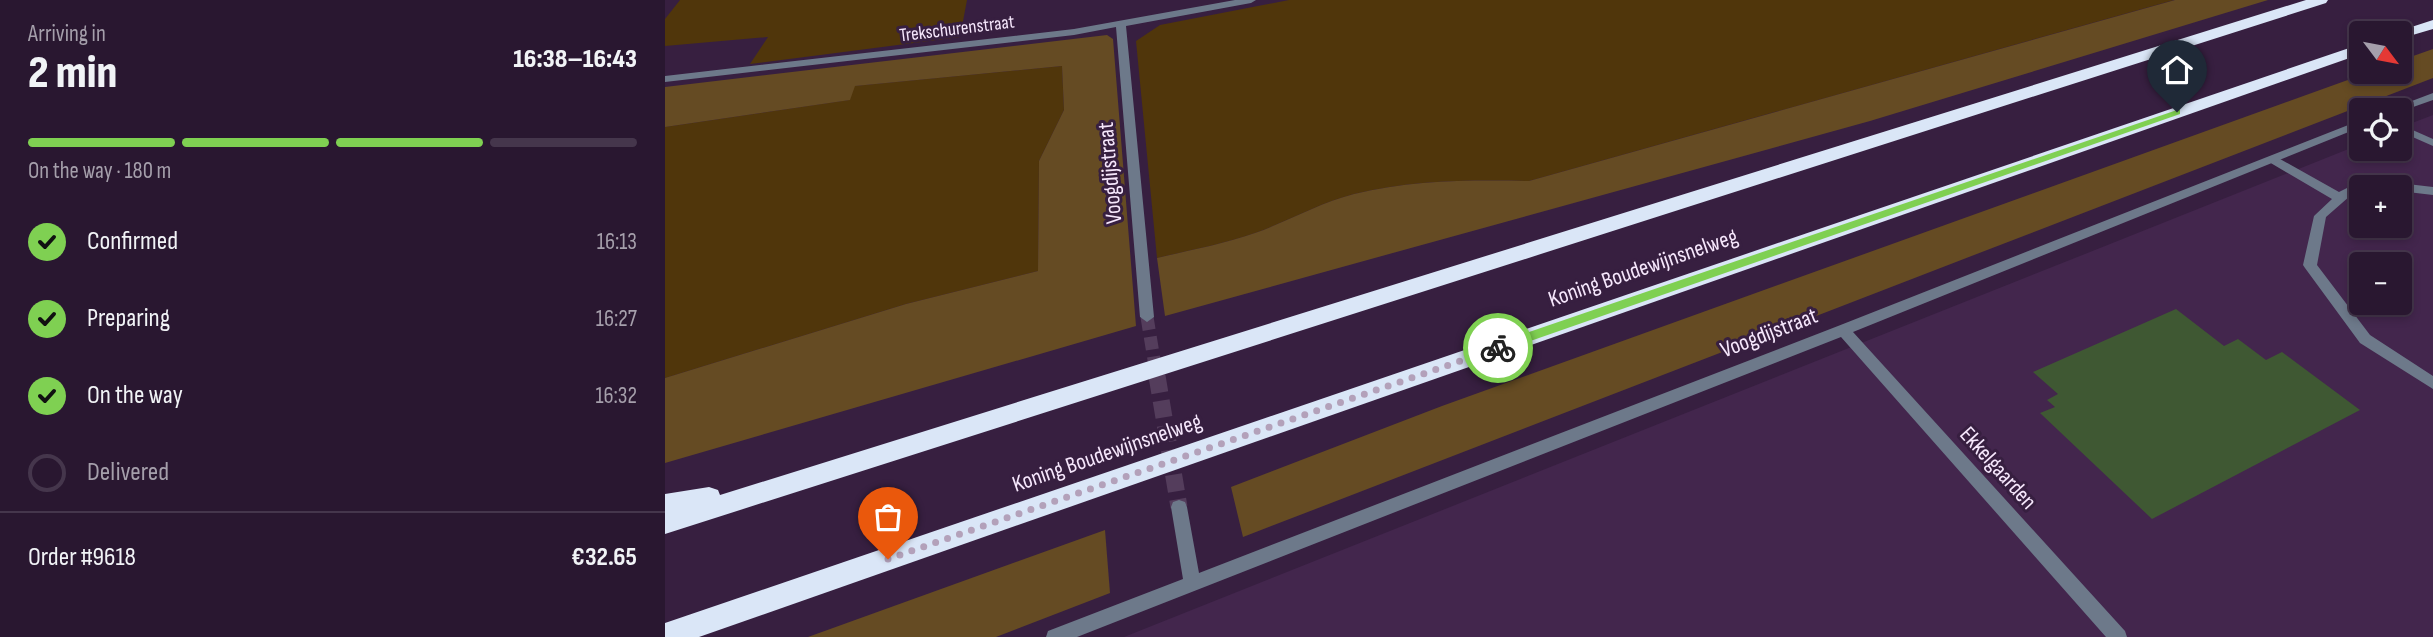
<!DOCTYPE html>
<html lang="en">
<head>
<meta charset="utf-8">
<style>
	body { margin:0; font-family:"Sofia Sans Condensed",sans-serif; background:#35243c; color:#f1f3f6; height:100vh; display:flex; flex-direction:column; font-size:26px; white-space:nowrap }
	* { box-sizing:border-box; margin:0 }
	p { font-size:23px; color:#a59fab }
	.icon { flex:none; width:38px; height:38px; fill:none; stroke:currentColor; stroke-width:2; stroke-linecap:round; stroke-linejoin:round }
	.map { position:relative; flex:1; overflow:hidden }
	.panel { display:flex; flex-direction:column; background:#291730; width:665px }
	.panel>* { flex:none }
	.needle { width:46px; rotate:122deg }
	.controls { position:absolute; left:1684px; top:21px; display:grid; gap:14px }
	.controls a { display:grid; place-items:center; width:63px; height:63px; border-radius:7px; background:#291730; box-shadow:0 4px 10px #0003,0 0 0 2px #45364c; font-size:35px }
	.pin { position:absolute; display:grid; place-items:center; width:60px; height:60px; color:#fff; margin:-72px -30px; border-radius:50% 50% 50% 0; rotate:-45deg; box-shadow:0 0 7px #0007 }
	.pin .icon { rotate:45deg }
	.courier { position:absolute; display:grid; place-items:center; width:70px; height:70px; margin:-35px; border:5px solid #7fd052; border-radius:50%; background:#fff; color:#222; box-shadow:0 2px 9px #0007 }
	.summary em { font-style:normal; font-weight:800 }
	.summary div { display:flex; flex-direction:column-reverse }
	.summary { display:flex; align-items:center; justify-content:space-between; height:119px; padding:0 28px }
	h1 { font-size:46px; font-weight:800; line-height:52px }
	.bar { display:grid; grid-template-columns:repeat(4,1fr); gap:10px 7px; align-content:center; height:84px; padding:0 28px }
	.bar i { height:9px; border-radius:5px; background:#45364c }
	.bar .on { background:#7fd052 }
	.bar p { grid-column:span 4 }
	.line { display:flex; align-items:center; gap:18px; padding:0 28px; border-top:2px solid #45364c }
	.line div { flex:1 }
	ol { padding:0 28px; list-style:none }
	li { display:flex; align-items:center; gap:21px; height:77px }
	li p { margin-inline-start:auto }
	li .icon { padding:7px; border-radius:50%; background:#7fd052; color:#111; stroke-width:4 }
	li:last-child { color:#a59fab }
	li i { width:38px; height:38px; border:4px solid #45364c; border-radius:50% }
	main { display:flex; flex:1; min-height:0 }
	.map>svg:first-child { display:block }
	.built { fill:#43264d; fill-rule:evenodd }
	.green { fill:#50360b }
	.forest { fill:#654b23 }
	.building { fill:#3f5833 }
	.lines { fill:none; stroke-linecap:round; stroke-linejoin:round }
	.minor-tunnel-far1 { stroke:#543d5c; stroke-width:13; stroke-dasharray:13 7; stroke-linecap:butt }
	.minor-tunnel { stroke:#543d5c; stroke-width:17; stroke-dasharray:17 8; stroke-linecap:butt }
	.service { fill:#6d798a; fill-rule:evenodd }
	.minor { fill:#6d798a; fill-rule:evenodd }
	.motorway { fill:#dae6f7; fill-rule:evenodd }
	.route { fill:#7fd052 }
	.done { stroke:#b3a1ba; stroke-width:7; stroke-dasharray:0 12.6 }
	.labels { text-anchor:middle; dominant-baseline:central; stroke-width:6; stroke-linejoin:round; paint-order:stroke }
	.far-street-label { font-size:19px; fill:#f6e7fc; stroke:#371f40 }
	.street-label { font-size:23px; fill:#f6e7fc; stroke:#371f40 }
</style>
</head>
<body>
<main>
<section class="panel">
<div class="summary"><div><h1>2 min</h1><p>Arriving in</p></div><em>16:38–16:43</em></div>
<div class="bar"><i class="on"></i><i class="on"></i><i class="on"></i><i></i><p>On the way · 180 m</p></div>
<ol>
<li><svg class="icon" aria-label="check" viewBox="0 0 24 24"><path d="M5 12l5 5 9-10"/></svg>Confirmed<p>16:13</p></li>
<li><svg class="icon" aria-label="check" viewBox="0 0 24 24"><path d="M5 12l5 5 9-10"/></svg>Preparing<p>16:27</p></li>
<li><svg class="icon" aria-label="check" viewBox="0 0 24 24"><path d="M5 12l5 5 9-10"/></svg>On the way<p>16:32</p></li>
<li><i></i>Delivered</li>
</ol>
<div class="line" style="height:91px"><div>Order #9618</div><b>€32.65</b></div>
</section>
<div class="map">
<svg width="1768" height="637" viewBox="0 0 1768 637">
	<rect width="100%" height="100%" fill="#371f40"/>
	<path class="built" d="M1768,115V637H459L1696,144V149H1734V128ZM1696,187H1734V226H1696ZM1696,264H1734V303H1696Z"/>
	<g class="green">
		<polygon points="15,0 302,0 295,37 85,64 103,37 0,46 0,19"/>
		<path d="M624,0H1509L864,181C805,180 747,180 689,194C654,203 624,221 590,233C559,244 525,250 492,258L471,41L495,25Z"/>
		<polygon points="397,66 399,110 374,161 373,271 241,304 0,378 0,127 184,100 189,86"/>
	</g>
	<g class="forest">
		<path d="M1510,0H1603L1205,121L500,316L492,258C525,250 559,244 590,233C624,221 654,203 689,194C747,180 805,180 864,181Z"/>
		<polygon points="442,35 448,39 471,326 0,463 0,378 241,304 373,271 374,161 399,110 397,66 190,86 185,100 0,127 0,87"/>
		<polygon points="1768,49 1768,78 578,537 566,487 777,406 1705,72 1734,72 1734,61"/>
		<polygon points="440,530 445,593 331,637 143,637"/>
	</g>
	<polygon class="building" points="1511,309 1559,346 1573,339 1601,360 1617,352 1695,410 1487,519 1375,413 1390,407 1382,400 1393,394 1368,372"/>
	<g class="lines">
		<polyline class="minor-tunnel-far1" points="482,317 492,378"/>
		<polyline class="minor-tunnel" points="492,376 514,507"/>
		<g class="service">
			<polygon points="1734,124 1768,139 1768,146 1734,131"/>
			<polygon points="1608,155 1674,192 1682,188 1696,187 1696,195 1685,196 1661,217 1652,265 1705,335 1768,376 1768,389 1695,343 1640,268 1638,265 1649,216 1667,199 1604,162 1602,159"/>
			<polygon points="1734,183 1768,187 1768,195 1734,191 1734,187 1728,187"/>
		</g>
		<g class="minor">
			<polygon points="570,0 591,0 586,3 461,26 489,317 482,322 475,317 451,27 409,35 0,82 0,76 409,29"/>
			<polygon points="1768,93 1768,100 1734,112 1723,110"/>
			<polygon points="1696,120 1696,127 1188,332 1460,631 1462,637 1441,637 1176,337 412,637 381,637 383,631 518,579 506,507 508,502 514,500 520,502 522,507 534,573 1173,326"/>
		</g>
		<g class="motorway">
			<polygon points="1641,0 1663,0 1661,3 0,534 0,494 44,487 53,490 55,495"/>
			<polygon points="1768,20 1768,29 1734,39 1734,33 1728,33"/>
			<polygon points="1696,44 1696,54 34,637 0,637 0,623"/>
		</g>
	</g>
	<polygon class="route" points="1512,110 1515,110 1515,114 837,351 829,351 827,348 829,344"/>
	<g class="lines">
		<polyline class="done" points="223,559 833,348"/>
	</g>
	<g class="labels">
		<g class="far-street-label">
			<text transform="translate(292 29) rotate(-7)">Trekschurenstraat</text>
		</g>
		<g class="street-label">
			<text transform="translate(445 173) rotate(-95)">Voogdijstraat</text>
			<text transform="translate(978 268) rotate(-19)">Koning Boudewijnsnelweg</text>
			<text transform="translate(1104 333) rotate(-21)">Voogdijstraat</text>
			<text transform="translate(442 453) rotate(-19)">Koning Boudewijnsnelweg</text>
			<text transform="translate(1333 468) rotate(48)">Ekkelgaarden</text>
		</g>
	</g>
</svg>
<div class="controls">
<a><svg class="needle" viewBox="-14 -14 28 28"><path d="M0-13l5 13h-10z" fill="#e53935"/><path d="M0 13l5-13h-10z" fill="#a59fab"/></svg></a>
<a><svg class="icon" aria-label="locate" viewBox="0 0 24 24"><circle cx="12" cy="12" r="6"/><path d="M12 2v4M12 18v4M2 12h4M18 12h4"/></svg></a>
<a>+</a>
<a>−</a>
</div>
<div class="pin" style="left:223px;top:559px;background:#ea580c"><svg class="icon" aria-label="bag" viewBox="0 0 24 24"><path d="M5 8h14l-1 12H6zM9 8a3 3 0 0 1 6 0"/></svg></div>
<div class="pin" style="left:1512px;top:112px;background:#1f2937"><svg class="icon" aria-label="home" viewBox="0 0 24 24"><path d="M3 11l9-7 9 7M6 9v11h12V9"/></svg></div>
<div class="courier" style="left:833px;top:348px"><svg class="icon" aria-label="bike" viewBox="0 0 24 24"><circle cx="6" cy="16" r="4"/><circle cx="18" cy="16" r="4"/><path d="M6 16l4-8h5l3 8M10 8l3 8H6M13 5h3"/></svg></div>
</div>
</main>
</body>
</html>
